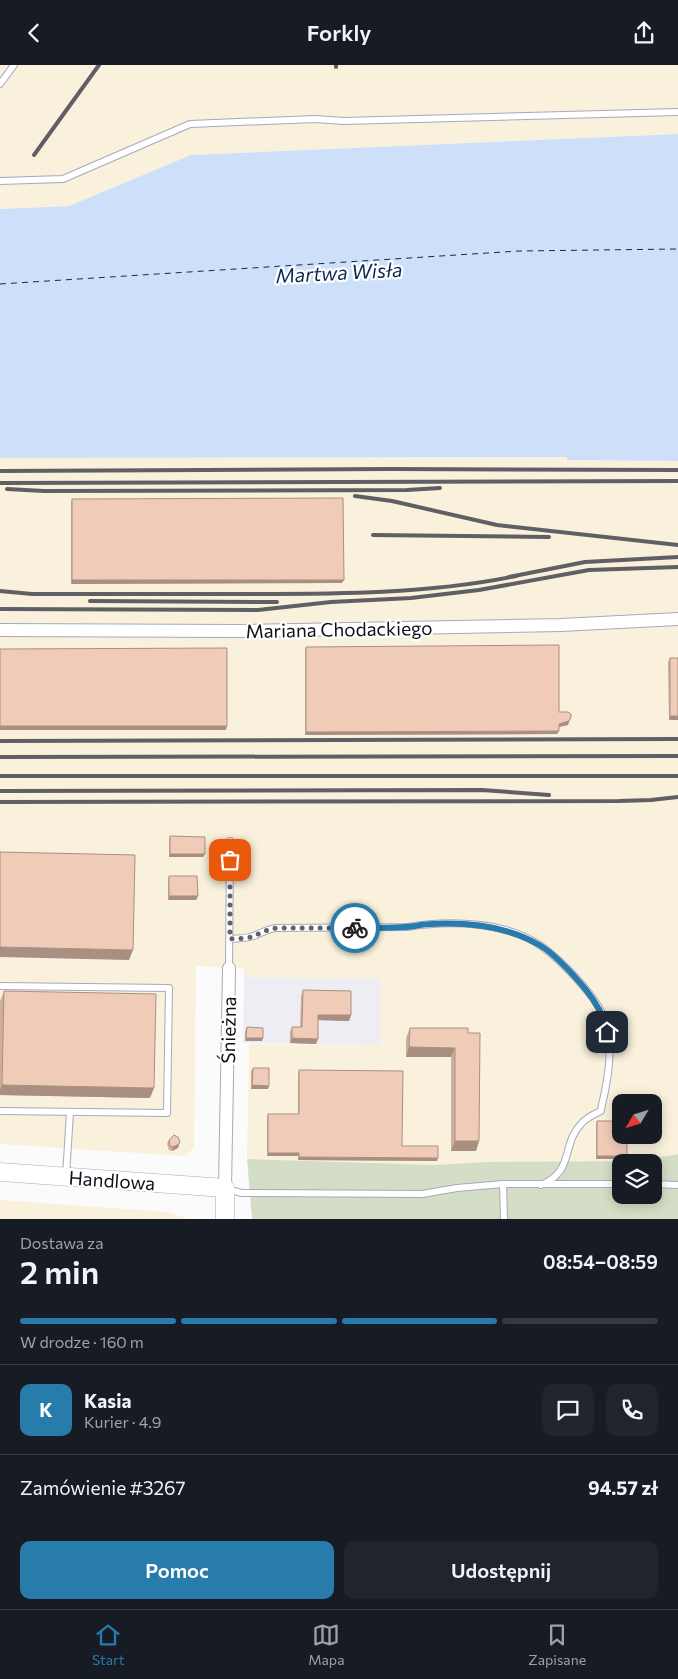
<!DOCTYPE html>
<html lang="pl">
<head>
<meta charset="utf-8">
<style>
	body { margin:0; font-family:Commissioner,sans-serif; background:#20242c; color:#f1f3f6; height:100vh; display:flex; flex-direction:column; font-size:19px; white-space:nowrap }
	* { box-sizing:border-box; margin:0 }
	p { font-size:16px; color:#9ea1a6 }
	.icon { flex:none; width:28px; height:28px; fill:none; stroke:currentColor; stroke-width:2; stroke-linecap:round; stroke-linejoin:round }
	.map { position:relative; height:1154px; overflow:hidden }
	.side { display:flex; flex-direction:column; background:#171b24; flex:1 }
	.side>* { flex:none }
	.needle { width:32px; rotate:232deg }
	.buttons { position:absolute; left:612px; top:1029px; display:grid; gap:10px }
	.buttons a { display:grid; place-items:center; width:50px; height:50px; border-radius:10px; background:#171b24; box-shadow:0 2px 12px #0003; font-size:25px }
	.pin { position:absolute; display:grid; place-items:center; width:42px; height:42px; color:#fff; margin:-21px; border-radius:10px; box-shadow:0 2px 8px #0006 }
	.courier { position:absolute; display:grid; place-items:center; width:50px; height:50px; margin:-25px; border:4px solid #277cac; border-radius:50%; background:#fff; color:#222; box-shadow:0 1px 6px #0007 }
	.head em { font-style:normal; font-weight:600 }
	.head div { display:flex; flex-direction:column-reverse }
	.head { display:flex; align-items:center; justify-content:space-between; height:85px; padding:0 20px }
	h1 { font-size:32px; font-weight:600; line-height:38px }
	.bar { display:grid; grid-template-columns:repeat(4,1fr); gap:8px 5px; align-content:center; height:60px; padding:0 20px }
	.bar i { height:6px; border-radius:4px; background:#363941 }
	.bar .current { background:#277cac }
	.bar p { grid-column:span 4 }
	.line { display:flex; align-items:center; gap:12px; padding:0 20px; border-top:1px solid #363941 }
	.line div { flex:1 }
	.round { display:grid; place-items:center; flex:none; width:52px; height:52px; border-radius:10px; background:#20242c }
	.primary-button { display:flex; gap:10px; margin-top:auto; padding:10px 20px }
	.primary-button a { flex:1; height:58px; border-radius:10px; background:#277cac; color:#fff; font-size:20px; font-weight:600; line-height:58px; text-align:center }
	.primary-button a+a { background:#20242c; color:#f1f3f6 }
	header { display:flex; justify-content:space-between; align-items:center; height:65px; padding:0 20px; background:#171b24; font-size:22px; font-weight:600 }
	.tabs { display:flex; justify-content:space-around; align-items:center; height:70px; border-top:1px solid #363941; background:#171b24; font-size:14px; color:#9ea1a6 }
	.tabs a { display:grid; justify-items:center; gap:2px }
	.tabs .current { color:#277cac }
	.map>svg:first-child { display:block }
	.built { fill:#eeedf4 }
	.industrial { fill:#f9f1db; fill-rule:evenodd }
	.green { fill:#d4dec6; fill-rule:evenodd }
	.water { fill:#cee0f9 }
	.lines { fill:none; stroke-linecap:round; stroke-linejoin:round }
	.ferry { stroke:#0d2a51; stroke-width:1; stroke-dasharray:6 5; stroke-linecap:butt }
	.lane-casing { stroke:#aaa6bf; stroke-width:8 }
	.street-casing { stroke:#aaa6bf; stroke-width:14 }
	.secondary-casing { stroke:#aaa6bf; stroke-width:19 }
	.lane { stroke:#fff; stroke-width:6 }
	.street { stroke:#fff; stroke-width:12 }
	.secondary { stroke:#fff; stroke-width:18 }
	.rail { stroke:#605f65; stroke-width:4 }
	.wall { fill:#ceaf9e }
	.shaded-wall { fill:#a88f81 }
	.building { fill:#f0ccb8; stroke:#a88f81 }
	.done { stroke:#626167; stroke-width:5; stroke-dasharray:0 9 }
	.route { stroke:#277cac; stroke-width:6 }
	.labels { text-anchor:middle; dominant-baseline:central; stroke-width:4.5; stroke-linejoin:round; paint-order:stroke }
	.street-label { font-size:19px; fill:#100e17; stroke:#fff }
	.water-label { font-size:20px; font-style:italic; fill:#0d2a51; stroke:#fff }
</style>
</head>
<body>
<header><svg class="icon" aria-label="back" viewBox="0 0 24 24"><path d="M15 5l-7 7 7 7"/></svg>Forkly<svg class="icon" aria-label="share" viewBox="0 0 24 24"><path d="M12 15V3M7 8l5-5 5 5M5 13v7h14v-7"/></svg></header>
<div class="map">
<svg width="678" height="1154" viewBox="0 0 678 1154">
	<rect width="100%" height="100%" fill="#fbfbfb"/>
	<polygon class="built" points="244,912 381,914 381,980 243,978"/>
	<g class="industrial">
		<polygon points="0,0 678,0 678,69 191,90 69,141 0,144"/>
		<path d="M567,392V395L678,396V1089L637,1096L485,1097L436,1100L247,1094L249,979L381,980V914L244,912V904L196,901L194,1083L184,1091L0,1079V393ZM621,1038H654V1070H621Z"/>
		<polygon points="0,1135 169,1147 188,1154 0,1154"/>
	</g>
	<path class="green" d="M678,1089V1154H252L247,1094L436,1100L485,1097L637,1096ZM621,1098H654V1130H621Z"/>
	<polygon class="water" points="678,69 678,396 567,395 567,392 0,393 0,144 69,141 191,90"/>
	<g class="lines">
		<polyline class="ferry" points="0,219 519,186 678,184"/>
		<g class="lane-casing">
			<g id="lane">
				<polyline points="0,19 14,0"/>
				<polyline points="0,116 63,114 190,59 315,54 344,56 678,47"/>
				<path d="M230,874C239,873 248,874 256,870C263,867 268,864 276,863L407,862C449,855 508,856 544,883C556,892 567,903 577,914C588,926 602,943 606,959C611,978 610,1000 606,1020C605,1029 602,1037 601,1046C594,1049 587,1052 581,1059C561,1080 575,1106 541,1120"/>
				<polyline points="229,903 230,776"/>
				<polyline points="0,921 169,923 167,1048 0,1046"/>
				<polyline points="66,1111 70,1047"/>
				<polyline points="503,1119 504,1154"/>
				<polyline points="654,1119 678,1120"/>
				<polyline points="226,1124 242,1128 422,1129 457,1123 503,1119 621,1119"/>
			</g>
		</g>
		<g class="street-casing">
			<g id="street">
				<polyline points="0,565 236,566 561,560 678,554"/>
				<polyline points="225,1123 229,903"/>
			</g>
		</g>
		<g class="secondary-casing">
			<polyline id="secondary" points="0,1107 225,1123 225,1154"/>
		</g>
		<use href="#lane" class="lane"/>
		<use href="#street" class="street"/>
		<use href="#secondary" class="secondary"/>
		<g class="rail">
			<polyline points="336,0 336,2"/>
			<polyline points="34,90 99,0"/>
			<polyline points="0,406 390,404 678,405"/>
			<polyline points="0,418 678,416"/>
			<polyline points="7,424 44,426 407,425 440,423"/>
			<polyline points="355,431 392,436 497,460 678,480"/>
			<polyline points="373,470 549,472"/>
			<polyline points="509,512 585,497 678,492"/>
			<path d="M0,526L32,529C104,529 176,529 248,529C338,529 428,529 516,511"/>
			<polyline points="90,536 277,537"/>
			<polyline points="0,544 258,545 331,537 411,533 479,525 589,505 678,502"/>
			<polyline points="0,676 678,674"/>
			<polyline points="0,692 678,691"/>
			<polyline points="0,711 678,711"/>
			<polyline points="0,726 482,725 549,730"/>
			<polyline points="0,737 619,736 651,735 678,732"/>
		</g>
	</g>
	<g class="wall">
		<polygon points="72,434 342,518 71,519 71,437"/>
		<polygon points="306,582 559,647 568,660 559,662 559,666 557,669 305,670 305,586"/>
		<polygon points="670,593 678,655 669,655 668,597"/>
		<polygon points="170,771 205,789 203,792 169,792 169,775"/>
		<polygon points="169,811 198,831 196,835 168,835 168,814"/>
		<polygon points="303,925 351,950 349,956 318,955 316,979 290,978 290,967 292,962 300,962 301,931"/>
		<polygon points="4,926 150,1033 0,1030 0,936"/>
		<polygon points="247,962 262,976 245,976 245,966"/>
		<polygon points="410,963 468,968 479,1076 476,1086 451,1086 451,992 406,992 406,973"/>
		<polygon points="253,1003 268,1024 251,1024 251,1006"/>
		<polygon points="299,1005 402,1081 437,1096 298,1095 298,1091 267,1091 267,1052 268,1049 298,1049 298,1009"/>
		<polygon points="597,1056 626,1094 596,1094 596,1059"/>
		<polygon points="169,1075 179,1079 178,1083 172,1086 169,1085 167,1079"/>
	</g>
	<g class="shaded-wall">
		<polygon points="72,515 344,515 342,518 71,519"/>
		<polygon points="670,651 678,651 678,655 669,655"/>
		<polygon points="571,652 568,660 558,662 559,659"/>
		<polygon points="0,661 227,661 226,665 0,665"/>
		<polygon points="559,666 557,669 305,670 306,667"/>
		<polygon points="170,789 205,789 203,792 169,792"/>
		<polygon points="169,831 198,831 196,835 168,835"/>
		<polygon points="0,882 133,885 129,895 0,892"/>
		<polygon points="318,950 351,950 349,956 316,955"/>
		<polygon points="246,973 263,973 262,976 245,976"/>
		<polygon points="292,973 318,974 316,979 290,978"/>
		<polygon points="409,982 455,983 451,992 406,992"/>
		<polygon points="2,1020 154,1023 150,1033 0,1030 0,1025"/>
		<polygon points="252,1020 269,1021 268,1024 251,1024"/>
		<polygon points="455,1076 479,1076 476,1086 451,1086"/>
		<polygon points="179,1079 178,1083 172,1086 173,1082"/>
		<polygon points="268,1088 299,1088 298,1091 267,1091"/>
		<polygon points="597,1091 627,1091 626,1094 596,1094"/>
		<polygon points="299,1092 438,1093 437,1096 298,1095"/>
	</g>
	<g class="building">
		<polygon points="343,433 344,515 72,515 72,434"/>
		<polygon points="559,580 559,647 568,647 571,649 571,652 569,656 559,659 559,666 306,667 306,582"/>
		<polygon points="227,583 227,661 0,661 0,584"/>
		<rect x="670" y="593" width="8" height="58"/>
		<polygon points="170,771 205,772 205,789 170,789"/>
		<polygon points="0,787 135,790 133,885 0,882"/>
		<polygon points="169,811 197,811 198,831 169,831"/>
		<polygon points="303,925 351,926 351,950 318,950 318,974 292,973 292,962 302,962"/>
		<polygon points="4,926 156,929 154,1023 2,1020"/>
		<polygon points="247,962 263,963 263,973 246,973"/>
		<polygon points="410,963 468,963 468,968 480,968 479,1076 455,1076 455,983 409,982"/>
		<polygon points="253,1003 269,1003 269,1021 252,1020"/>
		<polygon points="299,1005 403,1006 402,1081 438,1081 438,1093 299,1092 299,1088 268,1088 268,1049 299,1049"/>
		<polygon points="597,1056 621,1056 621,1070 627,1070 627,1091 597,1091"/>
		<polygon points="174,1070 178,1072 180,1076 179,1079 173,1082 170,1081 169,1075"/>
	</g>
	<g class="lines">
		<path class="done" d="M230,795V874C236,873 242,874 248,873C258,870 264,865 276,863H355"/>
		<path class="route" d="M355,863C371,863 388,863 404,862C413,862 422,859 431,859C469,857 508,861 541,881C554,889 565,901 575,912C589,927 604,946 607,967"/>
	</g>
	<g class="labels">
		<g class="street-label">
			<text transform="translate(339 564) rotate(-1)">Mariana Chodackiego</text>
			<text transform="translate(228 965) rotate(-89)">Śnieżna</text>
			<text transform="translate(112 1115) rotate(4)">Handlowa</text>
		</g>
		<g class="water-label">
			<text transform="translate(339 207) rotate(-3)">Martwa Wisła</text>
		</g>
	</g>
</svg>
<div class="buttons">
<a><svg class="needle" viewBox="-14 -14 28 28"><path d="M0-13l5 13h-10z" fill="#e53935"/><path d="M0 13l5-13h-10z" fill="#9ea1a6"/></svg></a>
<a><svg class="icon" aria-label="layers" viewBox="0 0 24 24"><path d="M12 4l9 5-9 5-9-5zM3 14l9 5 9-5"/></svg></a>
</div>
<div class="pin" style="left:230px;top:795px;background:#ea580c"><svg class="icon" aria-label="bag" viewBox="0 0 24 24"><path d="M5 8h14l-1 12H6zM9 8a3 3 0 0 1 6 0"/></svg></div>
<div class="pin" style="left:607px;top:967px;background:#1f2937"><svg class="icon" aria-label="home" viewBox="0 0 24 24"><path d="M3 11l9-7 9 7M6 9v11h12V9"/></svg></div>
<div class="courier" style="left:355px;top:863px"><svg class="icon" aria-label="bike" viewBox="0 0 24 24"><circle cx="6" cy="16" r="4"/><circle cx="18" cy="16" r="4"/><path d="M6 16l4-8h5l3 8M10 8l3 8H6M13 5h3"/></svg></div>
</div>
<section class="side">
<div class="head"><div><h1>2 min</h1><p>Dostawa za</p></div><em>08:54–08:59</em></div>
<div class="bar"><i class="current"></i><i class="current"></i><i class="current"></i><i></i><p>W drodze · 160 m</p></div>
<div class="line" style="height:90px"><b class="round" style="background:#277cac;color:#fff">K</b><div><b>Kasia</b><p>Kurier · 4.9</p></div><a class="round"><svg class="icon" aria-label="chat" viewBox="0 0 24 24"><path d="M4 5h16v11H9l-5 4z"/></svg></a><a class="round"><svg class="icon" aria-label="phone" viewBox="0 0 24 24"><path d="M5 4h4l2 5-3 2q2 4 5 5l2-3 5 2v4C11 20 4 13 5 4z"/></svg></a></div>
<div class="line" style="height:65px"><div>Zamówienie #3267</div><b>94.57 zł</b></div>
<div class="primary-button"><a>Pomoc</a><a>Udostępnij</a></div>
</section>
<nav class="tabs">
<a class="current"><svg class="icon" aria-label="home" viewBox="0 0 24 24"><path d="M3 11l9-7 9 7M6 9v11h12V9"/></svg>Start</a>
<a><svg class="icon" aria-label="map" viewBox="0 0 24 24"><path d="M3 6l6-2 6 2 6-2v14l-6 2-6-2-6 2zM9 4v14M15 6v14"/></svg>Mapa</a>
<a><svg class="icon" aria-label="saved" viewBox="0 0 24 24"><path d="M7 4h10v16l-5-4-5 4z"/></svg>Zapisane</a>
</nav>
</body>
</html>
